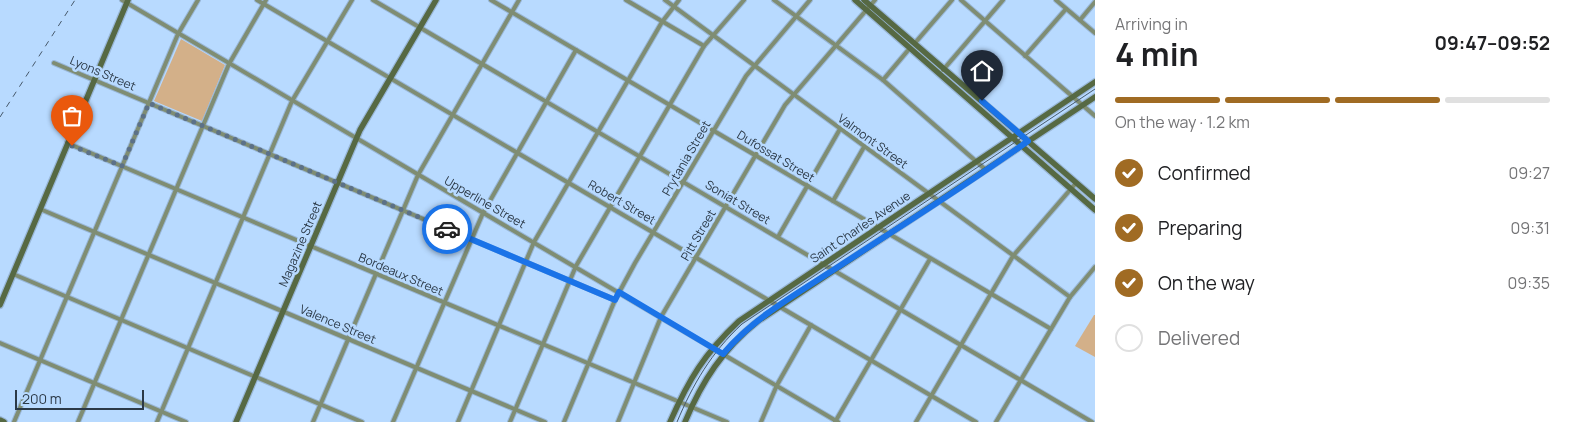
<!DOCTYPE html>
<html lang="en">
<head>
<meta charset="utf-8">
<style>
	body { margin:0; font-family:Manrope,sans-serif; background:#f2f2f2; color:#202124; height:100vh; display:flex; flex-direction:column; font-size:19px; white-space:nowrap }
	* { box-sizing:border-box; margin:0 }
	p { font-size:16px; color:#757577 }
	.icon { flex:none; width:28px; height:28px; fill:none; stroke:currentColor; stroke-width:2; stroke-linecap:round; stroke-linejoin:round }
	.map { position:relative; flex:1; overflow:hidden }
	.panel { display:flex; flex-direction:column; background:#fff; width:475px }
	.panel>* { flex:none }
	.scale { position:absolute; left:15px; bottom:12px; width:129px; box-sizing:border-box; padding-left:5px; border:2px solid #2b3947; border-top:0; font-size:14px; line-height:18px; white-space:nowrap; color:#2b3947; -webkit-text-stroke:4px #b8daff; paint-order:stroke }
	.pin { position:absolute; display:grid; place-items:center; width:42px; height:42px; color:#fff; margin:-51px -21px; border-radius:50% 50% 50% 0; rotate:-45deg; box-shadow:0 0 5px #0007 }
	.pin .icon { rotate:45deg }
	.courier { position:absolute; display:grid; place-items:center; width:50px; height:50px; margin:-25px; border:4px solid #1a73e8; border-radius:50%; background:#fff; color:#222; box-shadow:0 1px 6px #0007 }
	.headline em { font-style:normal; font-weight:700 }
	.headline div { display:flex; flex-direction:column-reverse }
	.headline { display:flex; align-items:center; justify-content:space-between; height:85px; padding:0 20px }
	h1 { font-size:32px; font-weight:700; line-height:38px }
	.bar { display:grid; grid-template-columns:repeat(4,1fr); gap:8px 5px; align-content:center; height:60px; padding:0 20px }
	.bar i { height:6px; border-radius:4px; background:#e0e0e0 }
	.bar .on { background:#a06b23 }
	.bar p { grid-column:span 4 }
	ol { padding:0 20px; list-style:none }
	li { display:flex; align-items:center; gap:15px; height:55px }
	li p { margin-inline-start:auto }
	li .icon { padding:5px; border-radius:50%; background:#a06b23; color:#fff; stroke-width:4 }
	li:last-child { color:#757577 }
	li i { width:28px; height:28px; border:2px solid #e0e0e0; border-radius:50% }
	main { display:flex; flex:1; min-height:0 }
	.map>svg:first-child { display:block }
	.green { fill:#d3b089 }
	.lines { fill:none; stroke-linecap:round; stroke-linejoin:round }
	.street-casing { stroke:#99b7d7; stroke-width:6 }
	.secondary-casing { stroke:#99b7d7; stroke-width:8 }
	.street { stroke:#7f8d73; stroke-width:4 }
	.secondary { stroke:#566943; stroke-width:5.5 }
	.tram { stroke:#47596b; stroke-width:1 }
	.rail { stroke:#47596b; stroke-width:1; stroke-dasharray:6 6; stroke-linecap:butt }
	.done { stroke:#5c7187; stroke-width:5; stroke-dasharray:0 9 }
	.route { stroke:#1a73e8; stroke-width:6 }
	.labels { text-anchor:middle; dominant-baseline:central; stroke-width:5; stroke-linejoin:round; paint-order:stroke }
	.street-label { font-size:12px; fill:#2b3947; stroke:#b8daff }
</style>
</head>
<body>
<main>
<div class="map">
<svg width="1095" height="422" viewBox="0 0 1095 422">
	<rect width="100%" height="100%" fill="#b8daff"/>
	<g class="green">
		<polygon points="181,39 225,65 202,121 154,101"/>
		<polygon points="1094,315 1095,315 1095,357 1075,346"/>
	</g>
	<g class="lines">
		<g class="street-casing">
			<g id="street">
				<polyline points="122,0 838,422"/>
				<polyline points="257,0 976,422"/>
				<polyline points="373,0 1092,422"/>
				<polyline points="491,0 1051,329"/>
				<polyline points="626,0 704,46"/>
				<polyline points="665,0 1070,297"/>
				<polyline points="774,0 883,80 986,170"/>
				<polyline points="961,0 1095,116"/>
				<polyline points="1056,0 1095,33"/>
				<polyline points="1080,20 1095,2"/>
				<polyline points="915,43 952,0"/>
				<polyline points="1025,56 1066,9"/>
				<polyline points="54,63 615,300"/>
				<polyline points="943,70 1003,0"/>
				<polyline points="883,80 910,48"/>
				<polyline points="67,143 727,422"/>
				<polyline points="833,201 864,147"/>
				<polyline points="40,209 545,422"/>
				<polyline points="778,237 840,129"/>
				<polyline points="13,274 362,422"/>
				<polyline points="0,343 186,422"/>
				<polyline points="14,422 178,34 198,0"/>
				<polyline points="78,422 229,64 266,0"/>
				<polyline points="157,422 292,101 352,0"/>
				<polyline points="313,422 418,175 519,0"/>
				<polyline points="393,422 483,213 576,50"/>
				<polyline points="458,422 534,242 662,22 679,0"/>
				<polyline points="510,422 576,266 704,46 744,0"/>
				<polyline points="564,422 615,300 635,263 746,76 810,0"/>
				<polyline points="618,422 661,317 785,105 875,0"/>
				<polyline points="761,422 777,385 811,325"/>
				<polyline points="835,422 930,259"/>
				<polyline points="916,422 1013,256 1076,183"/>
				<polyline points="996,422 1070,297 1095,267"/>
			</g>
		</g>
		<g class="secondary-casing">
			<g id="secondary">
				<polyline points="855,0 1095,210"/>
				<polyline points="864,0 1095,199"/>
				<polyline points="0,305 128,0"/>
				<polyline points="0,420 4,422"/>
				<polyline points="236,422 360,130 436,0"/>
				<path d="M670,422C689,379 704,354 739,321L1095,82"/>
				<path d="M685,422C702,381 723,349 758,321L1095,97"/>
			</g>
		</g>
		<use href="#street" class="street"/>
		<use href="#secondary" class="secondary"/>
		<path class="tram" d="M677,422C693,384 711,353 742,324L1095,89"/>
		<polyline class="rail" points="0,117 75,0"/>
	</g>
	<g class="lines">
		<polyline class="done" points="72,146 122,166 149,103 447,229"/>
		<path class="route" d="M447,229L615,300L619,292L723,354C755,316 800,292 841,265C904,224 967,185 1028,141L982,101"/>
	</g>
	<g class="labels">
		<g class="street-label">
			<text transform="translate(103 73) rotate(23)">Lyons Street</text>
			<text transform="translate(873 141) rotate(36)">Valmont Street</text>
			<text transform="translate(776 156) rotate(31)">Dufossat Street</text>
			<text transform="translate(686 158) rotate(-60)">Prytania Street</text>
			<text transform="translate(485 202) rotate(30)">Upperline Street</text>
			<text transform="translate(622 202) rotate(30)">Robert Street</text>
			<text transform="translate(738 202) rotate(31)">Soniat Street</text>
			<text transform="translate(860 227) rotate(-34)">Saint Charles Avenue</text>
			<text transform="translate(698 235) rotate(-60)">Pitt Street</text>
			<text transform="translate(300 244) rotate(-67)">Magazine Street</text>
			<text transform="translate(401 274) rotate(23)">Bordeaux Street</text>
			<text transform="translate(338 324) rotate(23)">Valence Street</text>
		</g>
	</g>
</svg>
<div class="scale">200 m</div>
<div class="pin" style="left:72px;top:146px;background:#ea580c"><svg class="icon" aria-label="bag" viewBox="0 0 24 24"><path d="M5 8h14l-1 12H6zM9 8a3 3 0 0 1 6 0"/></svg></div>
<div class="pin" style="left:982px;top:101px;background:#1f2937"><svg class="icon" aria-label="home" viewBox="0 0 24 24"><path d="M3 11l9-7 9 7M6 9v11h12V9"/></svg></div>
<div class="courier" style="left:447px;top:229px"><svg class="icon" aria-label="car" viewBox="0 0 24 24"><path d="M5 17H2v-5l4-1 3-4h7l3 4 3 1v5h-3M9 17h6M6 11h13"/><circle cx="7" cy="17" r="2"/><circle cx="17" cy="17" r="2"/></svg></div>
</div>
<section class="panel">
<div class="headline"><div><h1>4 min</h1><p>Arriving in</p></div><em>09:47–09:52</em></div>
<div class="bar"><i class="on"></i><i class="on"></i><i class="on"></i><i></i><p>On the way · 1.2 km</p></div>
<ol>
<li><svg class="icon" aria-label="check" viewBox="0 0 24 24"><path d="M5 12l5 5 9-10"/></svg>Confirmed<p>09:27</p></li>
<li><svg class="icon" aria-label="check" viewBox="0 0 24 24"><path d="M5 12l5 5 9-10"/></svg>Preparing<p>09:31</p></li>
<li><svg class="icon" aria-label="check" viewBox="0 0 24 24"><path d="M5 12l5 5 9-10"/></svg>On the way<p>09:35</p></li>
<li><i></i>Delivered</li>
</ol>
</section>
</main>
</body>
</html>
